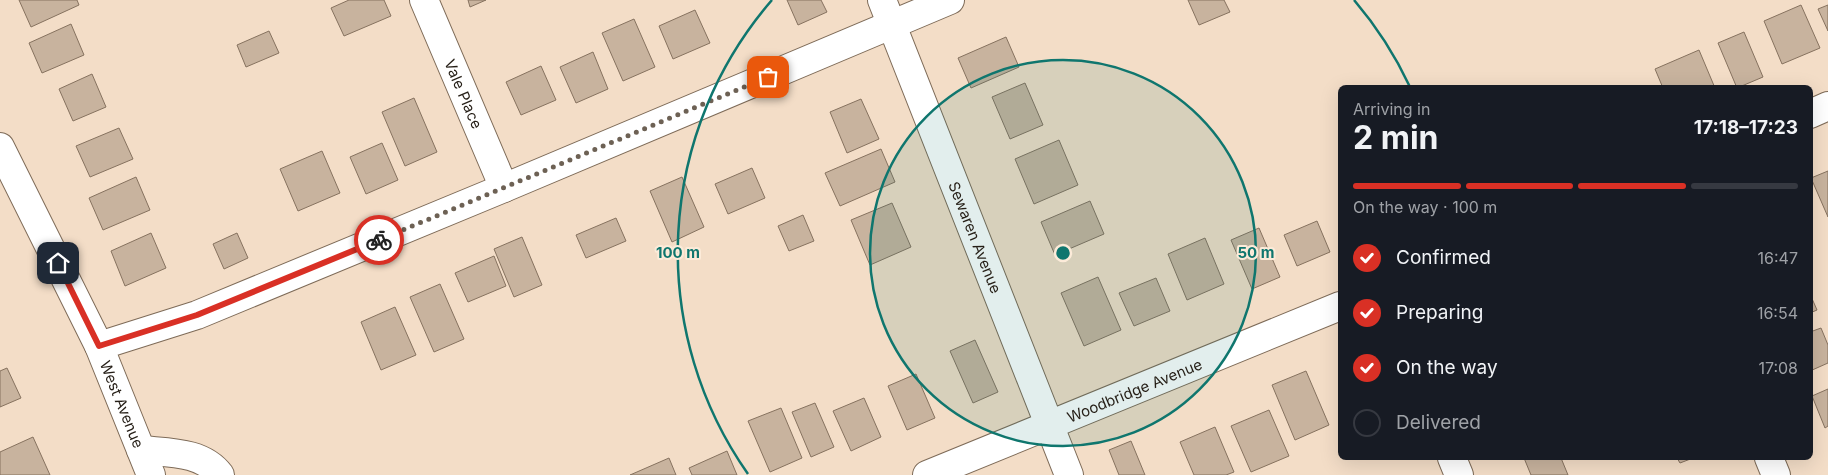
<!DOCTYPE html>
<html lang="en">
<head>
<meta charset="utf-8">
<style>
	body { margin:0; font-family:Inter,sans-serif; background:#20242c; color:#f1f3f6; height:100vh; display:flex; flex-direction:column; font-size:19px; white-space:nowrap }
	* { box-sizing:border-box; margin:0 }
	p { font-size:16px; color:#9ea1a6 }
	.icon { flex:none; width:28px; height:28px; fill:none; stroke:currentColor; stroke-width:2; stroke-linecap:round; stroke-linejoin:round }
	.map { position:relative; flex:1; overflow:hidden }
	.details { position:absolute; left:1338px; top:85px; width:475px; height:375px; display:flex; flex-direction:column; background:#171b24; border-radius:8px; box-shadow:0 5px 20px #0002 }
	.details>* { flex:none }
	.pin { position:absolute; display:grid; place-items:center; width:42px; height:42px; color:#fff; margin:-21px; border-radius:10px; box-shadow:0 2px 8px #0006 }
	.courier { position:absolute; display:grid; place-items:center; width:50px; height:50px; margin:-25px; border:4px solid #d93025; border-radius:50%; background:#fff; color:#222; box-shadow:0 1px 6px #0007 }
	.headline em { font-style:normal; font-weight:700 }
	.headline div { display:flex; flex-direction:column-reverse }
	.headline { display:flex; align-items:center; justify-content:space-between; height:85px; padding:0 15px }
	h1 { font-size:32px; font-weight:700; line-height:38px }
	.bar { display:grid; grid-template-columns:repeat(4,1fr); gap:8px 5px; align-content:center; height:60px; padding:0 15px }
	.bar i { height:6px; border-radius:4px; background:#363941 }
	.bar .active { background:#d93025 }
	.bar p { grid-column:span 4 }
	ol { padding:0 15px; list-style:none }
	li { display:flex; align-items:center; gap:15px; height:55px }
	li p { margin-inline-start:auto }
	li .icon { padding:5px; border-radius:50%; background:#d93025; color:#fff; stroke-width:4 }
	li:last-child { color:#9ea1a6 }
	li i { width:28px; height:28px; border:2px solid #363941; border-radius:50% }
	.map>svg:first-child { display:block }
	.building { fill:#c8b39e; stroke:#86725f }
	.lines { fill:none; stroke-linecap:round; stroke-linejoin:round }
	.street-casing { stroke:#7e6b58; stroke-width:30 }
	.secondary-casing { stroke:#7e6b58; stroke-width:30 }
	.street { stroke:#fff; stroke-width:28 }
	.secondary { stroke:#fff; stroke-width:28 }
	.done { stroke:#6d6154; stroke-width:5; stroke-dasharray:0 9 }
	.route { stroke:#d93025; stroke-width:6 }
	.ring { fill:none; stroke:#0f766e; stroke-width:2.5 }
	.labels { text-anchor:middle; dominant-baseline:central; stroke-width:4; stroke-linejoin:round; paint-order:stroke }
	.street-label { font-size:15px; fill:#251e16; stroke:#fcebd9 }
	.centre { fill:#0f766e; stroke:#fcebd9; stroke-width:2.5 }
	.ring-label { font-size:15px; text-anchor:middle; font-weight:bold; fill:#0f766e; stroke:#fcebd9; stroke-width:4; stroke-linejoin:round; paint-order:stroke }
</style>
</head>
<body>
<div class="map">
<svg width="1828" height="475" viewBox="0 0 1828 475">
	<rect width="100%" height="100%" fill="#f3ddc7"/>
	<g class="building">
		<polygon points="19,0 77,0 79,5 31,27"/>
		<polygon points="349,0 384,0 391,16 344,36 331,8"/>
		<polygon points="468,0 486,0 470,7"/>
		<polygon points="787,0 821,0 827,12 798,25"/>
		<polygon points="1188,0 1224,0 1230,12 1199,25"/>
		<polygon points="1801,5 1820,48 1782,64 1764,21"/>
		<polygon points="1828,5 1828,31 1818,9"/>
		<polygon points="695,10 710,43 673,59 659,26"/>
		<polygon points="634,19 655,67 623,81 602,33"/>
		<polygon points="71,24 84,55 42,73 29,43"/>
		<polygon points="269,31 279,53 246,67 237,45"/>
		<polygon points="1744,32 1763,77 1737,88 1718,43"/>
		<polygon points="1006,37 1019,67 971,88 958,58"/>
		<polygon points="1699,50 1715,88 1663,88 1655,69"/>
		<polygon points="593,52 608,89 576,103 560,67"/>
		<polygon points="541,66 556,100 521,115 506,82"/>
		<polygon points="92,74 106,107 73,121 59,89"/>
		<polygon points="1025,83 1043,125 1010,139 992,97"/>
		<polygon points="414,98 437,152 405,166 382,112"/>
		<polygon points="861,99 879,139 847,153 830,112"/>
		<polygon points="119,128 133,159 90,177 76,146"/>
		<polygon points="1059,140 1078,185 1034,204 1015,159"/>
		<polygon points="382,143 398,180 366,194 350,157"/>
		<polygon points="881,149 895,182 840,206 825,173"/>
		<polygon points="322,151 340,193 298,211 280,169"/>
		<polygon points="752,168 765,198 728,214 715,184"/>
		<polygon points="1828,171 1828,217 1811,178"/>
		<polygon points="136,177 150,210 103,230 89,198"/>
		<polygon points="682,177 704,227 672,242 650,191"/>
		<polygon points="1090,201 1104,234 1055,255 1041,222"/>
		<polygon points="892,203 911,247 870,265 851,220"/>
		<polygon points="803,215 814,241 789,251 778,226"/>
		<polygon points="616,218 626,241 586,258 576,235"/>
		<polygon points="1317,221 1330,252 1297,266 1284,235"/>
		<polygon points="1259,228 1280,277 1252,289 1231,240"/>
		<polygon points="151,233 166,268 125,286 111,251"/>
		<polygon points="237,233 248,258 224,269 213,244"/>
		<polygon points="522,237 542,285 514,297 494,249"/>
		<polygon points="1205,238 1224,284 1187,300 1168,254"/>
		<polygon points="494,256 506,286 468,302 455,273"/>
		<polygon points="1098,277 1121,330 1084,346 1061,293"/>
		<polygon points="1156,278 1170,311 1134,326 1119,293"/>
		<polygon points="440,284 464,339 434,352 410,297"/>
		<polygon points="1810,294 1817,310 1810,313"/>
		<polygon points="395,307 416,355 381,370 361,322"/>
		<polygon points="1821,328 1828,345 1828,363 1810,371 1810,332"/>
		<polygon points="975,340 998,392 973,403 950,351"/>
		<polygon points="7,368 21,398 0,407 0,371"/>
		<polygon points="1306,371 1329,425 1295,440 1272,385"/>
		<polygon points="916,374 935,418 907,430 888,386"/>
		<polygon points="1828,389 1828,426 1825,428 1812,396"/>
		<polygon points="864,398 881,437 851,451 833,411"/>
		<polygon points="815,403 834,447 811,457 792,412"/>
		<polygon points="781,408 802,458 770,472 748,421"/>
		<polygon points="1269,410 1289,456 1251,472 1231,426"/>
		<polygon points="1215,427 1234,472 1226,475 1194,475 1180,442"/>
		<polygon points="33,437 50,475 0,475 0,452"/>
		<polygon points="1131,441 1145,475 1119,475 1109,450"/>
		<polygon points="727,451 737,475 692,475 689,468"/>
		<polygon points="669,458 676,475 630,475"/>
		<polygon points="1524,458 1561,458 1568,475 1531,475"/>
		<polygon points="1677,458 1693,458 1680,463"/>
	</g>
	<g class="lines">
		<g class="street-casing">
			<g id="street">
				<path id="s1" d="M424,0L504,188"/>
				<path id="s2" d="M882,0L1069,475"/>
				<polyline points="99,346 197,315 504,188 950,0"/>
				<path d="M141,450C168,453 202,451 220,475"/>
				<polyline points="1452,458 1459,475"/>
				<polyline points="1769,458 1776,475"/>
			</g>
		</g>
		<g class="secondary-casing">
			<g id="secondary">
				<polyline points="1810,114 1828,106"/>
				<path id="s3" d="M0,147L99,346L151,475"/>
				<path id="s4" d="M927,475L1340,306"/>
			</g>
		</g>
		<use href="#street" class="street"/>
		<use href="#secondary" class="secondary"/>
	</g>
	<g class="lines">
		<polyline class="done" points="379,240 768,77"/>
		<polyline class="route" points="58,263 99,346 197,315 379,240"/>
	</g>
	<circle cx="1063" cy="253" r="193" fill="#0f766e" fill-opacity=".12"/>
	<g class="ring">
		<circle cx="1063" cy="253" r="193"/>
		<path d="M748 474A385 385 0 0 1 772 0M1354 0A385 385 0 0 1 1410 87"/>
	</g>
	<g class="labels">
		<g class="street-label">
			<text stroke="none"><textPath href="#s1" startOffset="102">Vale Place</textPath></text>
			<text stroke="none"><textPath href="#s2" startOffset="255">Sewaren Avenue</textPath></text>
			<text stroke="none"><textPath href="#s4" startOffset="224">Woodbridge Avenue</textPath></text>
			<text stroke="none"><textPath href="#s3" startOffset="285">West Avenue</textPath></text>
		</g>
	</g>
	<circle cx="1063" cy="253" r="8" class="centre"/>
	<g class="ring-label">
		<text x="1256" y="258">50 m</text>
		<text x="678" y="258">100 m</text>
	</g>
</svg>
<div class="pin" style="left:768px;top:77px;background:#ea580c"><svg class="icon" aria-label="bag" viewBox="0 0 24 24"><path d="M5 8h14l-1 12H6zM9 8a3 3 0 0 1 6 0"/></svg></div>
<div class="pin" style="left:58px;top:263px;background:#1f2937"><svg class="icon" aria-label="home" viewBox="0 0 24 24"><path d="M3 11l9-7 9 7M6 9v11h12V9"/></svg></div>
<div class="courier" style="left:379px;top:240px"><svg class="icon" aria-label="bike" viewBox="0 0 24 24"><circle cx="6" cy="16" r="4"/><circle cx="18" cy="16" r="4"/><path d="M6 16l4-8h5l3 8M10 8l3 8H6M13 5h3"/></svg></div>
<section class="details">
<div class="headline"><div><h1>2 min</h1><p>Arriving in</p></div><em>17:18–17:23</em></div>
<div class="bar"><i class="active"></i><i class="active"></i><i class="active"></i><i></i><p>On the way · 100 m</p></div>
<ol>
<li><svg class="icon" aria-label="check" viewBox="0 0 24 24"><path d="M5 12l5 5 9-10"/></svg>Confirmed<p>16:47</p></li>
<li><svg class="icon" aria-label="check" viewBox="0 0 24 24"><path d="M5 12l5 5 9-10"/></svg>Preparing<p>16:54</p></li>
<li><svg class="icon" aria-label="check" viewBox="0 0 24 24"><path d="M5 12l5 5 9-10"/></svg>On the way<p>17:08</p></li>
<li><i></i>Delivered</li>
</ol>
</section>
</div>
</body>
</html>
